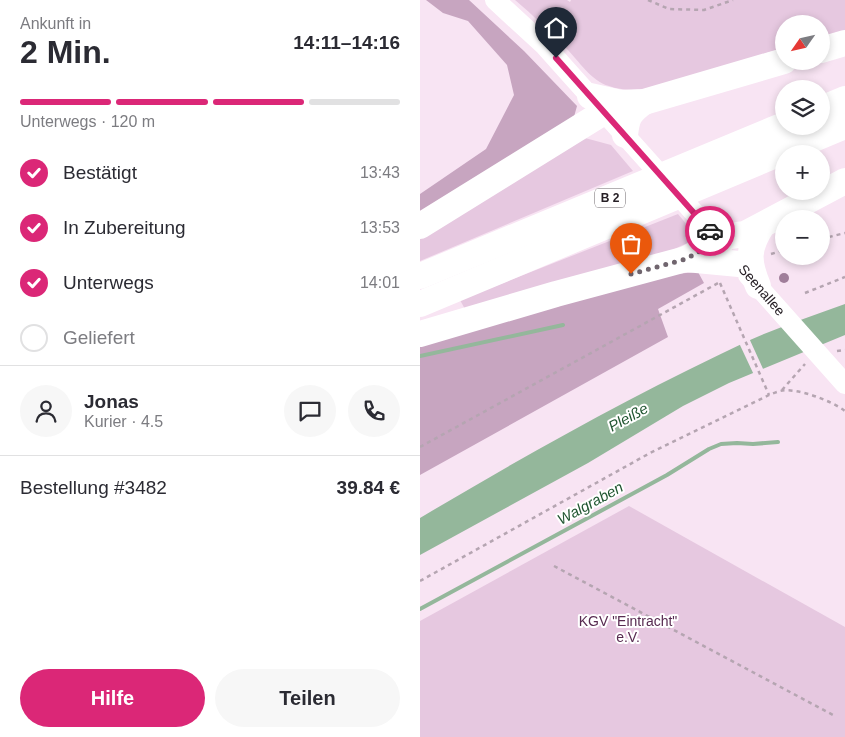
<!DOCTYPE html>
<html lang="de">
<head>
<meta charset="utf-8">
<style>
	body { margin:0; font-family:Helvetica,sans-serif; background:#f7f7f7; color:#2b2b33; height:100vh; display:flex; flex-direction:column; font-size:19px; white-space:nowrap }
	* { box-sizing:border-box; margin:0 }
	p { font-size:16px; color:#7c7c81 }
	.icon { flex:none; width:28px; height:28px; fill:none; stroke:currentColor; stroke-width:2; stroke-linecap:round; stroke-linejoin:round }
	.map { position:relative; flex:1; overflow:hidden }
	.drawer { display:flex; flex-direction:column; background:#fff; width:420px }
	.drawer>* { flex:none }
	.needle { width:32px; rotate:236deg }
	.controls { position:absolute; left:355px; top:15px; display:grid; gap:10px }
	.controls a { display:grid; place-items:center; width:55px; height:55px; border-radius:50%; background:#fff; box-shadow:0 2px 8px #0003; font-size:25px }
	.pin { position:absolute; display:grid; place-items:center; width:42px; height:42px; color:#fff; margin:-51px -21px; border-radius:50% 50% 50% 0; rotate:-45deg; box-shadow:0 0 5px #0007 }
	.pin .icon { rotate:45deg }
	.courier { position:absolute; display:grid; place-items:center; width:50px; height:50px; margin:-25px; border:4px solid #db2777; border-radius:50%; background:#fff; color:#222; box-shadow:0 1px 6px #0007 }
	.headline em { font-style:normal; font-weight:700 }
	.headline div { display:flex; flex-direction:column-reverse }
	.headline { display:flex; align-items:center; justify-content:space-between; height:85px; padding:0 20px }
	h1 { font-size:32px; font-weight:700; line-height:38px }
	.bar { display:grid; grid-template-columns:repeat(4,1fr); gap:8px 5px; align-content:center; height:60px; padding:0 20px }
	.bar i { height:6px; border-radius:4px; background:#e1e1e2 }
	.bar .selected { background:#db2777 }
	.bar p { grid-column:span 4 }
	.line { display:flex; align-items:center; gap:12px; padding:0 20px; border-top:1px solid #e1e1e2 }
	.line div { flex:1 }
	.round { display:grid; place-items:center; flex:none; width:52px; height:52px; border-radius:26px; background:#f7f7f7 }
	ol { padding:0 20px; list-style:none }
	li { display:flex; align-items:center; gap:15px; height:55px }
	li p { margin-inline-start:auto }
	li .icon { padding:5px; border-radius:50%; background:#db2777; color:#fff; stroke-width:4 }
	li:last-child { color:#7c7c81 }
	li i { width:28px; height:28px; border:2px solid #e1e1e2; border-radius:50% }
	.action { display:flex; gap:10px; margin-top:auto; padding:10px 20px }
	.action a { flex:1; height:58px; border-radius:30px; background:#db2777; color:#fff; font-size:20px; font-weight:700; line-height:58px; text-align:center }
	.action a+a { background:#f7f7f7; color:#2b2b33 }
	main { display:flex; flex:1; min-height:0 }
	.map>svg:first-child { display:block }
	.green { fill:#e6c8e0 }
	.forest { fill:#c7a5c0 }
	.water { fill:#94b79b }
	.pier { fill:#f8e4f3 }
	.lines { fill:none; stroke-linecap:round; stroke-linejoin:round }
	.stream { stroke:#94b79b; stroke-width:4 }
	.path { stroke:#b5a5b1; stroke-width:2.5; stroke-dasharray:4 4; stroke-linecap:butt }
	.secondary { stroke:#fff; stroke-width:20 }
	.highway { stroke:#fff; stroke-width:26 }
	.tree { fill:#a07e9a }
	.done { stroke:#70656e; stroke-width:5; stroke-dasharray:0 9 }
	.route { stroke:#db2777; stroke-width:6 }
	.labels { text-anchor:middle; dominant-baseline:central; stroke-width:4; stroke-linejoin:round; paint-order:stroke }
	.shield { fill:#fff; stroke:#686367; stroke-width:1 }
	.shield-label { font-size:12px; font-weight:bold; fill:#272026 }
	.street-label { font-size:14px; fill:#272026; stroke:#fff }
	.park-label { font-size:14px; fill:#582b51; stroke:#fff }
	.water-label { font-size:15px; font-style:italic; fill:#1f5530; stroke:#fff }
</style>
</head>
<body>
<main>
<section class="drawer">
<div class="headline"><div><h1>2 Min.</h1><p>Ankunft in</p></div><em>14:11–14:16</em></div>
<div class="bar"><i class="selected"></i><i class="selected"></i><i class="selected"></i><i></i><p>Unterwegs · 120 m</p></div>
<ol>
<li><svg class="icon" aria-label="check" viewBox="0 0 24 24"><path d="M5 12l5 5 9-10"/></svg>Bestätigt<p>13:43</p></li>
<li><svg class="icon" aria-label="check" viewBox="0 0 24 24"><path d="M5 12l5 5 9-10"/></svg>In Zubereitung<p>13:53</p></li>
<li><svg class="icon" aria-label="check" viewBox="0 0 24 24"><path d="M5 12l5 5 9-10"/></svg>Unterwegs<p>14:01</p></li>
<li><i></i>Geliefert</li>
</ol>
<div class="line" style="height:90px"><a class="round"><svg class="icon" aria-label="person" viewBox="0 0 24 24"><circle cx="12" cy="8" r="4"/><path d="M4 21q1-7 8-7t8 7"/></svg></a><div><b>Jonas</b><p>Kurier · 4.5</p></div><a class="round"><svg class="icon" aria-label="chat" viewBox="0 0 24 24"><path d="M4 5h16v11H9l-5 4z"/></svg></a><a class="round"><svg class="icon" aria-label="phone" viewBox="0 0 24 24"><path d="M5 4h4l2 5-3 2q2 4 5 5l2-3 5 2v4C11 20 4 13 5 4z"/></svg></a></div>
<div class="line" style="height:65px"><div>Bestellung #3482</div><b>39.84 €</b></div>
<div class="action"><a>Hilfe</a><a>Teilen</a></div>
</section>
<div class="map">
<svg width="425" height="737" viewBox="0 0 425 737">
	<rect width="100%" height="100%" fill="#f8e4f3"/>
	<g class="green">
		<path d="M95,0H147L150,2L151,0H425V30L401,37V24H364V48L231,88C217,90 202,91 189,86C171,81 159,61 146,48C130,32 113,15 95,0Z"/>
		<polygon points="165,138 191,145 213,171 0,261 0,236"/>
		<polygon points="258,214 272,231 274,240 237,257 46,311 40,300"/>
		<polygon points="209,506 425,627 425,737 0,737 0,621"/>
	</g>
	<g class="forest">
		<polygon points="6,0 49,0 104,51 157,106 152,124 0,216 0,194 66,149 94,95 87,65 48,21 23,13"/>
		<polygon points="278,272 284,283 238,309 248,337 0,475 0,345 242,275"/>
	</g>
	<path class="water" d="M425,304V335L309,383L263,406L168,463L0,555V518C107,454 217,393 330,340C361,326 393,316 425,304Z"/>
	<polygon class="pier" points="329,338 344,371 334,375 319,343"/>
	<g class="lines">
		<g class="stream">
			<polyline points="0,356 143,325"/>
			<polyline points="0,609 247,475 289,449 301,444 317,443 333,444 358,442"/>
		</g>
		<g class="path">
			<polyline points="228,0 249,9 284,10 313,0"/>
			<polyline points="401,239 425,233"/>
			<polyline points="351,254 364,250"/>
			<polyline points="300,283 349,395"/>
			<polyline points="385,293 425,277"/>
			<polyline points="417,351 425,350"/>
			<polyline points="362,390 385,364"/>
			<polyline points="0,447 300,282"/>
			<polyline points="134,566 413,715"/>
			<path d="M0,581L230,453L349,395C352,394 356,392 360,391C376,387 412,401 425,411"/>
		</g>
		<g class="secondary">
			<polyline points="75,0 125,46 303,245"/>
			<polyline points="328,275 425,384"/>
		</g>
		<g class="highway">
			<polyline points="401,50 425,43"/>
			<polyline points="170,96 201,103 224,102 364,61"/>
			<polyline points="401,109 425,99"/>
			<path d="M205,135C207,117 209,113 224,102"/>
			<polyline points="0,226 184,112"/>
			<polyline points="266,259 319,264"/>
			<polyline points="0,276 364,125"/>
			<path d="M338,286C328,262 327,249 342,226"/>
			<polyline points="0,304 425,126"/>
			<polyline points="0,334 136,294 266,259 282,250 294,235 310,236 325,234 425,181"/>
		</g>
	</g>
	<circle class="tree" cx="364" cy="278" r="5"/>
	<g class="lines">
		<polyline class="done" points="211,274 266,259 282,250 294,236 290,231"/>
		<polyline class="route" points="136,58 290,231"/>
	</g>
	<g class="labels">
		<rect class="shield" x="175" y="188.5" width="30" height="19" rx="4"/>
		<g class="shield-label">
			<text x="190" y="198">B 2</text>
		</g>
		<g class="street-label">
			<text transform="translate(342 290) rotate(49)">Seenallee</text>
		</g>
		<g class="park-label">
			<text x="208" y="621">KGV "Eintracht"<tspan x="208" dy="16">e.V.</tspan></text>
		</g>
		<g class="water-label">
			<text transform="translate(208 417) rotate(-29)">Pleiße</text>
			<text transform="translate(170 503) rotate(-29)">Walgraben</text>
		</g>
	</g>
</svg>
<div class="controls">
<a><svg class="needle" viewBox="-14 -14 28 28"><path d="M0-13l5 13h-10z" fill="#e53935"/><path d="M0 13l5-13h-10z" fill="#7c7c81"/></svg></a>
<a><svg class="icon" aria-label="layers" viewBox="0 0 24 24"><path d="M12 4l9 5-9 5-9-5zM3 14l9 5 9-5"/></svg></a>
<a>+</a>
<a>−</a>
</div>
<div class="pin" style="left:211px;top:274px;background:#ea580c"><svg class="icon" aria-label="bag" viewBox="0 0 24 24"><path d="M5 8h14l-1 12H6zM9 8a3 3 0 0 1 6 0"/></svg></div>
<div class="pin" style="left:136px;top:58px;background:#1f2937"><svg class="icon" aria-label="home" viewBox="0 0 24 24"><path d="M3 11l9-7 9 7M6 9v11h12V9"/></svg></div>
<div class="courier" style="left:290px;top:231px"><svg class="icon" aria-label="car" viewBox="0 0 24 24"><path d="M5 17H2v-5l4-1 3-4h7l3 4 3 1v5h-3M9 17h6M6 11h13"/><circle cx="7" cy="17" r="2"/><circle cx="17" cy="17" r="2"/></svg></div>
</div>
</main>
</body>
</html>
